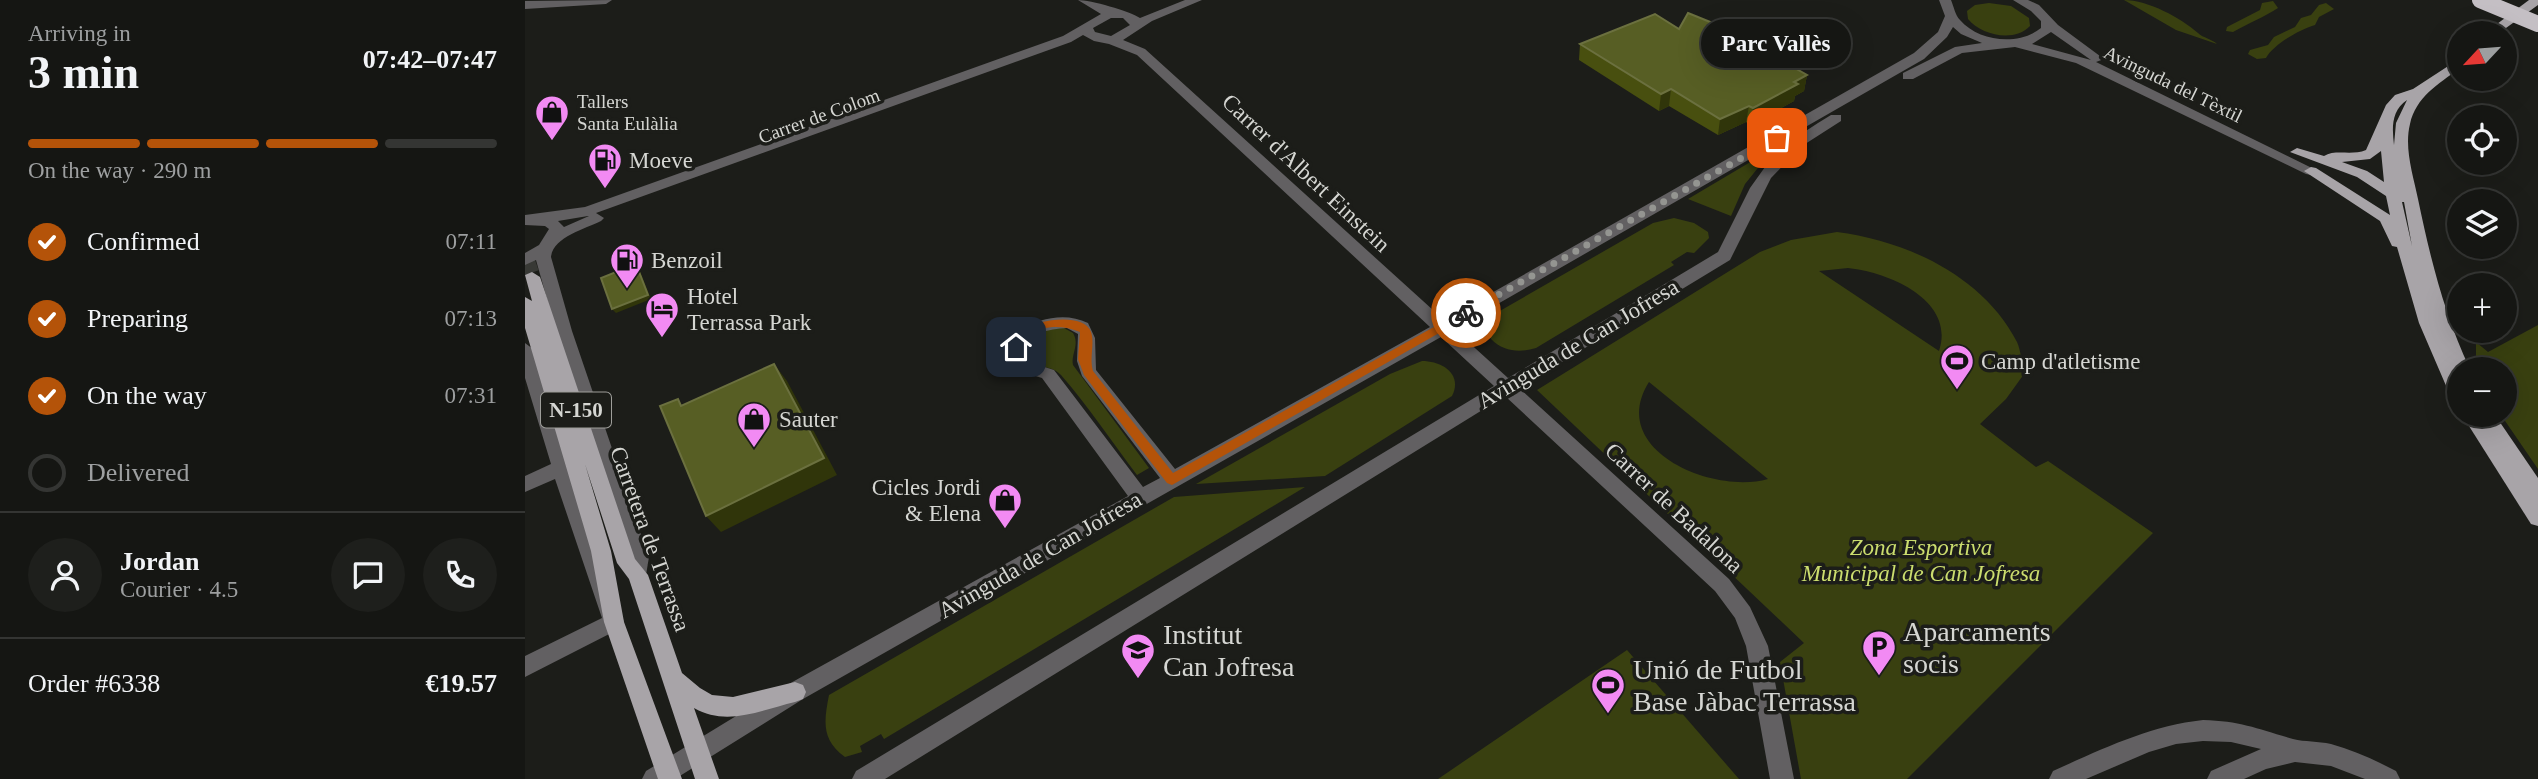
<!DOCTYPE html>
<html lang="en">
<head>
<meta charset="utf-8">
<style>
	body { margin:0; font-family:Georgia,serif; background:#1e1f1c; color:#f1f3f6; height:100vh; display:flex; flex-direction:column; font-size:26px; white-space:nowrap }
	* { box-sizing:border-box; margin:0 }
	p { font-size:23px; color:#9d9fa0 }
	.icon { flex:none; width:38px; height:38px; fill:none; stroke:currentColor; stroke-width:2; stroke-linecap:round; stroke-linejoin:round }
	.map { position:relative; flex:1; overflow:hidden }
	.sheet { display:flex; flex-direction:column; background:#151613; width:525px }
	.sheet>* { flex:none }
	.needle { width:46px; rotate:244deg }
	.tools { position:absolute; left:1922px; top:21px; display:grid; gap:14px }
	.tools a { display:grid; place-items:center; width:70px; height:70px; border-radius:50%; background:#151613; box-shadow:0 7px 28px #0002,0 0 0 2px #343533; font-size:35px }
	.pin { position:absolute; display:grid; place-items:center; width:60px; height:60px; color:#fff; margin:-30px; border-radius:14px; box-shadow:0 4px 10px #0006 }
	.courier { position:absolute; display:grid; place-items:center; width:70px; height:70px; margin:-35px; border:5px solid #b45309; border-radius:50%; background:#fff; color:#222; box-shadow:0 2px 9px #0007 }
	.bubble { position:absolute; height:49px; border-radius:24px; background:#151613; box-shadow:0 7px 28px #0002,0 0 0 2px #343533; font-size:23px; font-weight:700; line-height:49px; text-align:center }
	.summary em { font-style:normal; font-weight:700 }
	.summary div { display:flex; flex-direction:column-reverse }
	.summary { display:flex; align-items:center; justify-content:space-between; height:119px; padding:0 28px }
	h1 { font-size:46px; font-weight:700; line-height:52px }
	.bar { display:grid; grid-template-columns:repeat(4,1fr); gap:10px 7px; align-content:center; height:84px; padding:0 28px }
	.bar i { height:9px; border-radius:5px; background:#343533 }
	.bar .on { background:#b45309 }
	.bar p { grid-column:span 4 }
	.line { display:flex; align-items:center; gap:18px; padding:0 28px; border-top:2px solid #343533 }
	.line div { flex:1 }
	.round { display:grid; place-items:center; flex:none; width:74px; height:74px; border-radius:37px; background:#1e1f1c }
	ol { padding:0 28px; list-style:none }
	li { display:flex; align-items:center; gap:21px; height:77px }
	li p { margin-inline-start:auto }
	li .icon { padding:7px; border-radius:50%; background:#b45309; color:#fff; stroke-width:4 }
	li:last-child { color:#9d9fa0 }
	li i { width:38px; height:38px; border:4px solid #343533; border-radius:50% }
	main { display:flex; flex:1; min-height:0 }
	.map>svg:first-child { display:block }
	.green { fill:#394010; fill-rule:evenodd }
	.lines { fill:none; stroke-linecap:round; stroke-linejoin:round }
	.major-tunnel { stroke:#383935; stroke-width:17; stroke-dasharray:17 8; stroke-linecap:butt }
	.minor { fill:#626062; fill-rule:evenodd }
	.major { fill:#a8a4a8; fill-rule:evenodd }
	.highway-bridge { stroke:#c4bfc4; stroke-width:16 }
	.wall { fill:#484f0f }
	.shaded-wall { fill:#30350a }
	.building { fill:#575e24; stroke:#6b703f; stroke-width:2 }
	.route { fill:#b45309 }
	.done { stroke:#949591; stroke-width:7; stroke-dasharray:0 12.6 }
	.labels { text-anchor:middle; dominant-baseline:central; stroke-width:7; stroke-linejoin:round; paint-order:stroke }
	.far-street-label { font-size:19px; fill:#d5d6d2; stroke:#1c1d19 }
	.far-poi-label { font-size:19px; fill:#d5d6d2; stroke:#1c1d19; text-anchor:start }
	.shield { fill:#1c1d19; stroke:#9e9e9a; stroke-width:2 }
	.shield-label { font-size:21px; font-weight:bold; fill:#d5d6d2 }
	.poi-label { font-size:23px; fill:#d5d6d2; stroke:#1c1d19; text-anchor:start }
	.street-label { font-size:23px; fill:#d5d6d2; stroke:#1c1d19 }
	.park-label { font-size:23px; font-style:italic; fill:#cbdd6e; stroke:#1c1d19 }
	.near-poi-label { font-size:28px; fill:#d5d6d2; stroke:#1c1d19; text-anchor:start }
</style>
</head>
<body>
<main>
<section class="sheet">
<div class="summary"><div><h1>3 min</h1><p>Arriving in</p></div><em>07:42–07:47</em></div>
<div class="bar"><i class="on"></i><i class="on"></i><i class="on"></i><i></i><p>On the way · 290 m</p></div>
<ol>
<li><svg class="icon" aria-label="check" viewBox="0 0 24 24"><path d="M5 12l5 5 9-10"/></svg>Confirmed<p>07:11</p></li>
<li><svg class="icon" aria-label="check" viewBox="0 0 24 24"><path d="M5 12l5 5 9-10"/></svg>Preparing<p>07:13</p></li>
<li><svg class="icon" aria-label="check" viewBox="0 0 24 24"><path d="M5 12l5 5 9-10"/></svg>On the way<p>07:31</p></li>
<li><i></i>Delivered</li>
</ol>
<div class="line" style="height:126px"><a class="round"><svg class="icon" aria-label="person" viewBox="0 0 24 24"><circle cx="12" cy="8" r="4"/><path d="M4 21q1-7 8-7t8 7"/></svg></a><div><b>Jordan</b><p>Courier · 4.5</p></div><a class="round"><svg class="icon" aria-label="chat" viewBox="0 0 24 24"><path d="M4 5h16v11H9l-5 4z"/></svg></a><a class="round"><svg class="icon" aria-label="phone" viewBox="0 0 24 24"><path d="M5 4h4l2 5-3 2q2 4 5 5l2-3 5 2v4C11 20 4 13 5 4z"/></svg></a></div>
<div class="line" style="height:91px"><div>Order #6338</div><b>€19.57</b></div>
</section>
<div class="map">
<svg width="2013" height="779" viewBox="0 0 2013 779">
	<rect width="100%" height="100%" fill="#1c1d19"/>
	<g class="green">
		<path d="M1599,0C1623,0 1656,18 1673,33C1678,38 1687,39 1692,44L1651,30Z"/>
		<path d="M1748,1L1753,8C1739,17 1724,23 1708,32L1701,31L1702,27L1735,10L1737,3Z"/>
		<path d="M1464,3L1486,6L1504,18L1505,26C1489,43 1456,35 1443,19L1442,11L1450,5Z"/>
		<path d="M1801,3L1809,9L1794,17L1790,25C1775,29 1748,45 1741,58L1732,59L1723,54L1725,50L1743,45L1749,37L1770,27L1776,18L1786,15L1794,5Z"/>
		<polygon points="1249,148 1220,184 1206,216 1163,199"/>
		<path d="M1149,218L1169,223L1183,232L1184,238L1169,253L1162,252L1146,262L1149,265L1011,348C995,353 979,352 966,339L964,322L973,312L1128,223Z"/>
		<path d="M1312,232C1382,241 1458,276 1492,342C1496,351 1497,364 1499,374L1481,399L1455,424L1511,467L1523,461L1628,533L1382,779H1276L1255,662L1279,643L1012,390L1235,252L1266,240ZM1323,268C1363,272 1431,300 1414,351L1294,271ZM1124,382L1243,479C1188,495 1081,450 1124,382Z"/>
		<polygon points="2013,325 2013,469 1976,415 1979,415 1979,369 1951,369 1951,342 1963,352"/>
		<path d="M529,328H539L548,333C555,345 546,353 548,365L624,468L612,475C587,442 563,406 536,375C524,361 495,372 498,346L509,334Z"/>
		<path d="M897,361C917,361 938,374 927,396L800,476L671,484L865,374Z"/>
		<path d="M780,487L359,739L356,734L335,746L337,752L320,757C296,740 299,721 304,695L649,497Z"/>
		<polygon points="1102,650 1214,779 913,779"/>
	</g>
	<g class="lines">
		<polyline class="major-tunnel" points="0,257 7,277"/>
		<g class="minor">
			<polygon points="87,0 81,4 0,9 0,1"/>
			<path d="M553,0C565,0 605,11 615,18L660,0H677L627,21L598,40L620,49L919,320L1389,53L1413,32L1420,16L1414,0H1426C1429,7 1430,15 1435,20C1454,42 1494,46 1516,28V21L1506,11L1488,0H1503L1514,5L1533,25L1579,59L1571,62L1793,171L1786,175L1781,174L1551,63L1490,47L1437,53L1388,79H1378V73L1430,47L1457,43L1436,34L1428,27L1422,37L1399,59L929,329L983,378L1193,252L1225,188L1245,160L1267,140L1293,123L1306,115H1316V121L1277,146L1246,178L1205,260L994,388L1204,579L1225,607L1243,646L1269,779H1245L1221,646L1210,618L1190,591L980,396L360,779H327L331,771L969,386L916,337L278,699L150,779H117L121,771L262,685L603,496L517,378L488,369L481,353L494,330C515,318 541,312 563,323L570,338L571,370L650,469L905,327L612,55L584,44L569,41L558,35L546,42L71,213L79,218L76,221C60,229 28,237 26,257L47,331L124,557L120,581L113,584L106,581L103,575L104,557L31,331L11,260L0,265V253L14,245L24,229L20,226L0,225V215L60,207L538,36L576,14ZM586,18H598L605,25L586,36L570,32L568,28ZM1526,32L1566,60L1507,44ZM64,216L39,227L33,221L63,216ZM542,328L553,334L552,361L557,376L635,478L618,487L529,370L501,361L497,353C504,333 523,329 542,328Z"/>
			<polygon points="0,343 8,349 45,468 99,622 96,628 0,677 0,656 77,618 30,479 0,492 0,476 26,464 0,378"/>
			<path d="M1678,720C1716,721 1733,729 1768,739C1780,742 1793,741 1806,744C1828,750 1850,760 1871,771L1875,779H1840L1806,766L1770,762L1741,769L1719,779H1682L1686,771L1736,749L1706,742L1678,741L1651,744L1624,752L1561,779H1524L1528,771C1577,749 1624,726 1678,720Z"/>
		</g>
		<g class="major">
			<polygon points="2004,0 2013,0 2013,5 1974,33 1960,33"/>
			<path d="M1934,59V69C1913,84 1891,97 1885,124C1879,148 1888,175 1893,199C1905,257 1919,314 1945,369H1934V401L1928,400L1925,395L1894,323L1872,247L1867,246L1855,221L1779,171L1786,167L1791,168L1865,215L1861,196L1832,177L1765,152L1772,148L1799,156C1810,149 1827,156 1841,150L1861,105L1870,95L1888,89ZM1882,100L1871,123L1869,145C1867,128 1866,111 1882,100ZM1856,151L1859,182L1842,171L1817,162L1845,159ZM1877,202H1879L1887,246Z"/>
			<path d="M7,272L15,277L110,559L123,575L157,673L175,688L187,695L208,697L270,682L278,685L281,692L278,699L270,702C236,710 202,727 169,708L194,779H170L104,579L92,563L60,464L86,551L99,622L157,779H133L79,622L66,551L0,328V297L7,301L0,275Z"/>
			<polygon points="1937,415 1970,415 2013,478 2013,526 2006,524"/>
		</g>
		<polyline class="highway-bridge" points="1955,0 2013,24"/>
	</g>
	<polygon class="wall" points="1154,29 1282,75 1279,91 1270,96 1269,101 1225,125 1221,122 1193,135 1144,106 1134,111 1054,60 1055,44"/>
	<g class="shaded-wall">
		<polygon points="1282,75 1279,91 1270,96 1269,101 1225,125 1228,108"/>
		<polygon points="1146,89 1144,106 1134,111 1136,94"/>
		<polygon points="1224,106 1221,122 1193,135 1195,119"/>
		<polygon points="111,264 114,269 126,299 91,313 87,309"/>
		<polygon points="249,364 262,381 312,475 196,532 181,516"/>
	</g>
	<g class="building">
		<polygon points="1163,13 1195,26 1282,75 1269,82 1273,84 1228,108 1224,106 1195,119 1146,89 1136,94 1055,44 1130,14 1154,29"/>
		<polygon points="111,264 123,295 87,309 76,278"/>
		<polygon points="249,364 299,458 181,516 135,406 153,399 156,406"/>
	</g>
	<path class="route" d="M941,309L944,310V316L647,485L642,483L559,375L553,359L555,332C540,326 520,324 506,335C500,340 498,347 491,351L485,347C489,341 494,333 499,329C512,320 559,312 566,332C570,344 564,358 568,371L648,473Z"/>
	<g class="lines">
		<polyline class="done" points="941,313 1252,138"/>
	</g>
	<defs>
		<g id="shop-pin" transform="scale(1.75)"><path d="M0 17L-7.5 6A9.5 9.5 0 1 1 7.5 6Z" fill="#f28af3" stroke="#1c1d19"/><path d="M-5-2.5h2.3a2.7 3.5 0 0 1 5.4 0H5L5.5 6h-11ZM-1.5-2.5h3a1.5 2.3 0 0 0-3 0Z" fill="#111"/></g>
		<g id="fuel-pin" transform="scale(1.75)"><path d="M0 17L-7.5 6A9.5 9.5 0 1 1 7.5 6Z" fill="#f28af3" stroke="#1c1d19"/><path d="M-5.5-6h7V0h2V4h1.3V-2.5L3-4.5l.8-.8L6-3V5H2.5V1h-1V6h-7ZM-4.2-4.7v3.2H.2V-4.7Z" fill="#111"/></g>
		<g id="hotel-pin" transform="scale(1.75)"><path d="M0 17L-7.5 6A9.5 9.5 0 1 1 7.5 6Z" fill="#f28af3" stroke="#1c1d19"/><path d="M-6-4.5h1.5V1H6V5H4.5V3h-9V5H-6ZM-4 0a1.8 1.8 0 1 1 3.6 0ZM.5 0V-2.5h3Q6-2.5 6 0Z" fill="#111"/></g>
		<g id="stadium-pin" transform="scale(1.75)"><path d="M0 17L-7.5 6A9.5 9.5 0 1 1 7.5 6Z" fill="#f28af3" stroke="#1c1d19"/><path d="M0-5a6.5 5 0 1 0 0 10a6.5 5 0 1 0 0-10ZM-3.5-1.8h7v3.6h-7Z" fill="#111"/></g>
		<g id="parking-pin" transform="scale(1.75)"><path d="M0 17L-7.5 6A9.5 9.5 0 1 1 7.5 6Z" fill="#f28af3" stroke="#1c1d19"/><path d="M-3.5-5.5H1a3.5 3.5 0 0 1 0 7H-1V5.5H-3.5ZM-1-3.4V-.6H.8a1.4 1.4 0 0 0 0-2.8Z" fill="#111"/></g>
		<g id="school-pin" transform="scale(1.75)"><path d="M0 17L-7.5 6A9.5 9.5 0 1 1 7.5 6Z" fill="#f28af3" stroke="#1c1d19"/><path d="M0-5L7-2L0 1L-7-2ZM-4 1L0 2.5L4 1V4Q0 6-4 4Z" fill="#111"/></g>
	</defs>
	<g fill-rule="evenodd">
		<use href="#shop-pin" x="27" y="112"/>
		<use href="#fuel-pin" x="80" y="160"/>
		<use href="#fuel-pin" x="102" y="260"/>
		<use href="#hotel-pin" x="137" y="309"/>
		<use href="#stadium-pin" x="1432" y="361"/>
		<use href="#shop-pin" x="229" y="419"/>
		<use href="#shop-pin" x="480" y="500"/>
		<use href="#parking-pin" x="1354" y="647"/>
		<use href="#school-pin" x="613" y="650"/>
		<use href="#stadium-pin" x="1083" y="685"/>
	</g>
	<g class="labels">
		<g class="far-street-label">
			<text transform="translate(1648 84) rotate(26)">Avinguda del Tèxtil</text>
			<text transform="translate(294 116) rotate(-20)">Carrer de Colom</text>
		</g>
		<g class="far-poi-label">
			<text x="52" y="101">Tallers<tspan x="52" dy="22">Santa Eulàlia</tspan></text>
		</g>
		<rect class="shield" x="16" y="392.5" width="70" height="35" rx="5"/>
		<g class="shield-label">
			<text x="51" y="410">N-150</text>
		</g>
		<g class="poi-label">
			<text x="104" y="160">Moeve</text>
			<text x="126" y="260">Benzoil</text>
			<text x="162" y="296">Hotel<tspan x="162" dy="26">Terrassa Park</tspan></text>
			<text x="1456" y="361">Camp d'atletisme</text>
			<text x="254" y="419">Sauter</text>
			<text x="456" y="487" text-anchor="end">Cicles Jordi<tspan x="456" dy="26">&amp; Elena</tspan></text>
		</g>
		<g class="street-label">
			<text transform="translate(781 173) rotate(43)">Carrer d'Albert Einstein</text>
			<text transform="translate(1053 344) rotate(-31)">Avinguda de Can Jofresa</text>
			<text transform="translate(1149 508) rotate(43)">Carrer de Badalona</text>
			<text transform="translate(125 539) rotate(70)">Carretera de Terrassa</text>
			<text transform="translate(515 555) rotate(-30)">Avinguda de Can Jofresa</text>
		</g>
		<g class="park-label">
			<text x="1396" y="547">Zona Esportiva<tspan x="1396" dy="26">Municipal de Can Jofresa</tspan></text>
		</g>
		<g class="near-poi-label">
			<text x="1378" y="631">Aparcaments<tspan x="1378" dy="32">socis</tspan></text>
			<text x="638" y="634">Institut<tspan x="638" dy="32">Can Jofresa</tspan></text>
			<text x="1108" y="669">Unió de Futbol<tspan x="1108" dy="32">Base Jàbac Terrassa</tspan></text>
		</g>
	</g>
</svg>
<div class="tools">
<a><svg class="needle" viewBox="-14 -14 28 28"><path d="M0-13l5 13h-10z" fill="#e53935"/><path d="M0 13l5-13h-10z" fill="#9d9fa0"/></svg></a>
<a><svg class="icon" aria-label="locate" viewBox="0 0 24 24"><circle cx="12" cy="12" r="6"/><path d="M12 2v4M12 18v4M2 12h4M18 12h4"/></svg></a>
<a><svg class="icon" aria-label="layers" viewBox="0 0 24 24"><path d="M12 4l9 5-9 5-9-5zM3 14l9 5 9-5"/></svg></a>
<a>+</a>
<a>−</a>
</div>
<div class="pin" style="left:1252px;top:138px;background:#ea580c"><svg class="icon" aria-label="bag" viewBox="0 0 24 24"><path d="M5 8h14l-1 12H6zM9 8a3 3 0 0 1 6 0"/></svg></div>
<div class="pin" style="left:491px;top:347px;background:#1f2937"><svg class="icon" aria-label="home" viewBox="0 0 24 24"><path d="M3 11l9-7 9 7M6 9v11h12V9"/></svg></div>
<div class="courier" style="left:941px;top:313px"><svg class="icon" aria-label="bike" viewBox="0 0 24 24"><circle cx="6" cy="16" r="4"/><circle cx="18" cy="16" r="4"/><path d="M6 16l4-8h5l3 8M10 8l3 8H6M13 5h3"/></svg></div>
<div class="bubble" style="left:1176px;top:19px;width:150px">Parc Vallès</div>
</div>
</main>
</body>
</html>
